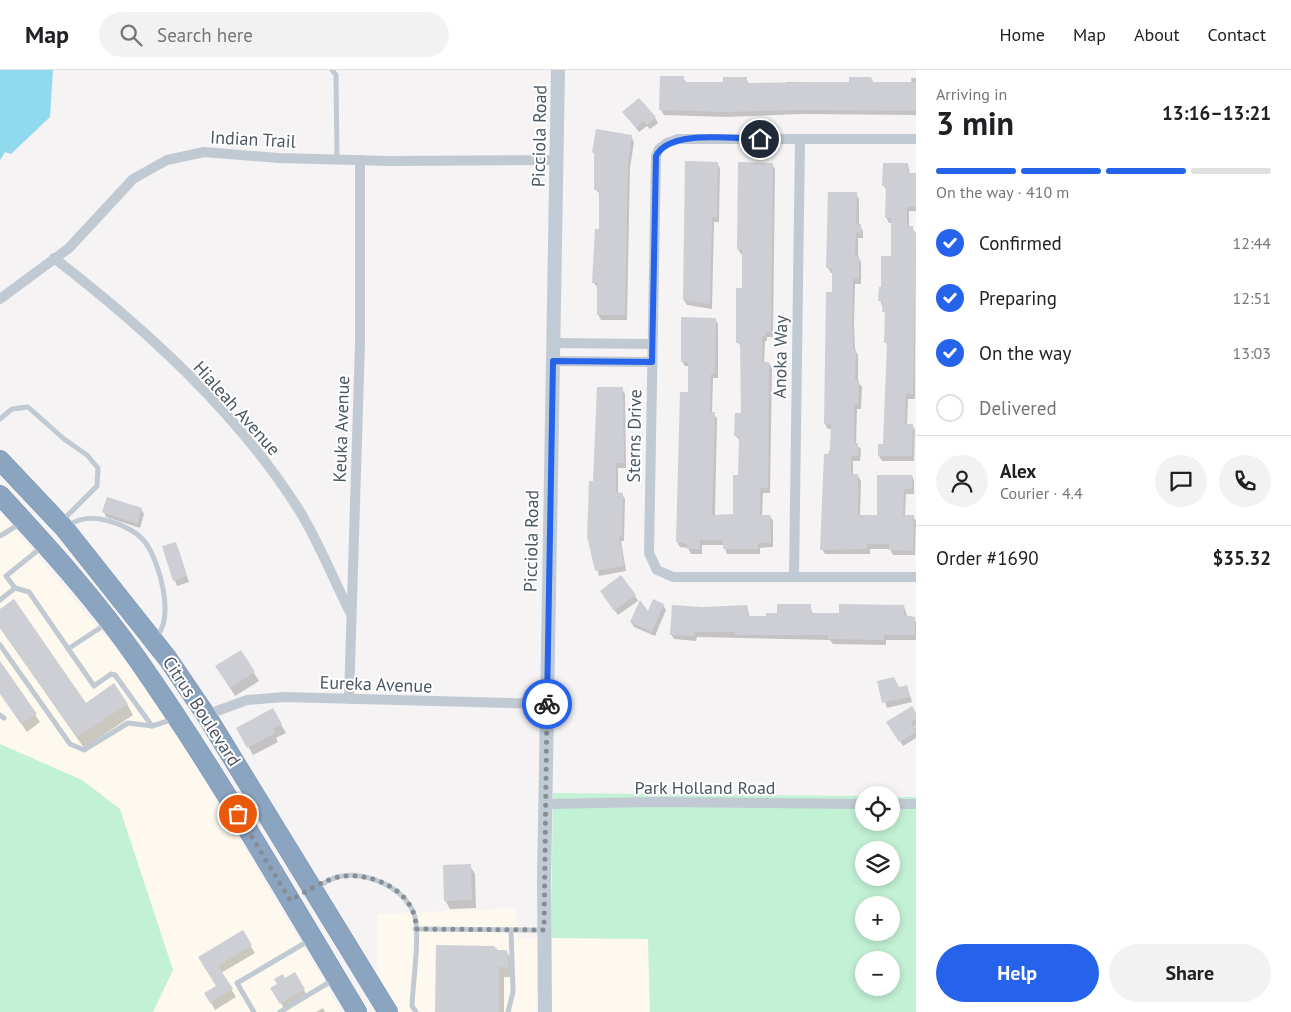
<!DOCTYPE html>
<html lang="en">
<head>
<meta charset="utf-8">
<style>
	body { margin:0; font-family:"PT Sans",sans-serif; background:#f2f2f2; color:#202124; height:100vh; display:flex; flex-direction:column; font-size:19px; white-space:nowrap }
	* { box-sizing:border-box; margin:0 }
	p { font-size:16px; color:#757577 }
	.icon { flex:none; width:28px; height:28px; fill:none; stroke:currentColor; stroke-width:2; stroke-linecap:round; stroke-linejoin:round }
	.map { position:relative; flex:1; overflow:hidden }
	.sheet { display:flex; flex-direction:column; background:#fff; width:375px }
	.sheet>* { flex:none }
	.controls { position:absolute; left:855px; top:716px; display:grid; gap:10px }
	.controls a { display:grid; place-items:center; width:45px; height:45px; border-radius:50%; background:#fff; box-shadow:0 2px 8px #0003; font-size:25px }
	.pin { position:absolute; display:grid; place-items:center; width:42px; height:42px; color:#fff; margin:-21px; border:2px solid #fff; border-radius:50%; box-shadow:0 1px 5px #0007 }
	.courier { position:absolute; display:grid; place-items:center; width:50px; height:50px; margin:-25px; border:4px solid #2563eb; border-radius:50%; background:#fff; color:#222; box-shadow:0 1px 6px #0007 }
	.summary em { font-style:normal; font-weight:600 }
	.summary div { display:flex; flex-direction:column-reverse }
	.summary { display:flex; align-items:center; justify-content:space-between; height:85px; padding:0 20px }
	h1 { font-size:32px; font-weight:600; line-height:38px }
	.bar { display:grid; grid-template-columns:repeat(4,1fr); gap:8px 5px; align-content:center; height:60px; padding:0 20px }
	.bar i { height:6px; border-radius:4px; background:#e0e0e0 }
	.bar .selected { background:#2563eb }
	.bar p { grid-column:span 4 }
	.line { display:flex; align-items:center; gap:12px; padding:0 20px; border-top:1px solid #e0e0e0 }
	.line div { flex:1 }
	.round { display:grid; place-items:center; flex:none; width:52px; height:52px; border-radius:26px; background:#f2f2f2 }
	ol { padding:0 20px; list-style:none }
	li { display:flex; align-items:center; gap:15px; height:55px }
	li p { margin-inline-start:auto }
	li .icon { padding:5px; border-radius:50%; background:#2563eb; color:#fff; stroke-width:4 }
	li:last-child { color:#757577 }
	li i { width:28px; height:28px; border:2px solid #e0e0e0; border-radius:50% }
	.primary-button { display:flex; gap:10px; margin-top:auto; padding:10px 20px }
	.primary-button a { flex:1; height:58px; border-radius:30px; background:#2563eb; color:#fff; font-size:20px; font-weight:600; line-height:58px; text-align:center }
	.primary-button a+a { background:#f2f2f2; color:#202124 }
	header { display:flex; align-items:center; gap:30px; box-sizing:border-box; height:70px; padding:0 25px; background:#fff; border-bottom:1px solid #e0e0e0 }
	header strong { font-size:24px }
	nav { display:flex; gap:28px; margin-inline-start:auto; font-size:18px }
	.search { width:350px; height:45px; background:#f2f2f2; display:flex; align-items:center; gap:12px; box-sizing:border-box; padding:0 18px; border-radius:28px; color:#757577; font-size:19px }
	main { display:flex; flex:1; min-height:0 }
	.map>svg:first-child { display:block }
	.commercial { fill:#fdf9ef }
	.green { fill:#c3f1d5; fill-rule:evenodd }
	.water { fill:#90daee }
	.shadow { fill:#0003 }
	.building { fill:#cdcfd5 }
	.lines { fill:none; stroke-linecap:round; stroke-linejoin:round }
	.highway-casing { stroke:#7690ad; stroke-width:20 }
	.lane { stroke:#c1cad2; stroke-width:5 }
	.street { stroke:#c1cad2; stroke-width:10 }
	.secondary { stroke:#c1cbd6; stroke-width:14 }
	.highway { stroke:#8ba5c1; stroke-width:19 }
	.done { stroke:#868d94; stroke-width:5; stroke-dasharray:0 9 }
	.route { stroke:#2563eb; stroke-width:6 }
	.labels { text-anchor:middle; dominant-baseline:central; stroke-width:4; stroke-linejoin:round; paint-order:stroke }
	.street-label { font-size:18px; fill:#4a5661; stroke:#fff }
</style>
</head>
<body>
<header>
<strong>Map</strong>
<div class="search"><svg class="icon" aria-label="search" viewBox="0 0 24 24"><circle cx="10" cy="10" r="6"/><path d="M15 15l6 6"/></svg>Search here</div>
<nav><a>Home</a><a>Map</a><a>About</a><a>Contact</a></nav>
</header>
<main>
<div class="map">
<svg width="916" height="942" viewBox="0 0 916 942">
	<rect width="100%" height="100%" fill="#f5f3f3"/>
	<g class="commercial">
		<polygon points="0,442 125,590 183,674 342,942 153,942 173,900 82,710 0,674"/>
		<polygon points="515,838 517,869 538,868 536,942 395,942 377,913 377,844"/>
		<polygon points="551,868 648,869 650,942 552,942"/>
	</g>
	<g class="green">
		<polygon points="0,674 82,710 120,739 173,900 153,942 0,942"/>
		<path d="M553,723L864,726V752H891V727H916V942H650L648,869L551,868ZM864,780H891V808H864ZM864,835H891V862H864ZM864,890H891V918H864Z"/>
	</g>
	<polygon class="water" points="0,0 53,0 50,47 11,84 5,82 0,90"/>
	<g class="shadow">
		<polygon points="683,7 686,12 724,14 746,8 749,14 786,14 786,12 850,13 871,8 874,13 912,14 911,8 916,8 916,45 802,44 727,47 664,45 661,40"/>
		<polygon points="624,42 655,48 658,53 650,59 647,56 639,62"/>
		<polygon points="631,66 634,72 630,98 627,250 601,250 598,244 598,218 594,213 600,160 600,124 595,119 595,86 593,82"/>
		<polygon points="717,93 720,98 719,152 714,152 712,239 687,235 684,230"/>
		<polygon points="772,94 775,99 773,267 767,267 767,271 765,271 764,293 769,293 772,298 770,423 763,423 762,446 770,446 773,451 773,477 760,478 760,484 727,484 724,475 702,475 702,484 691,484 688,478 680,477 677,472 689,323 689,296 685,296 682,291 715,249 718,254 718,308 713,308 712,343 717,348 715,446 734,445 739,406 740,371 736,366 742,344 742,277 737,272 743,219 744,184 741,184 738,179"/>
		<polygon points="908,94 910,105 916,105 916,141 909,141 909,157 912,157 916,165 915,329 908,329 907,355 912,355 915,360 914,391 882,391 879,386 884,375 888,277 886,273 886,246 880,230 892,187 892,153 889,153 886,147 887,121 884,116"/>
		<polygon points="856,124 859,129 859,155 863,161 863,168 858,168 858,187 861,192 861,214 855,214 854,254 855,280 858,285 858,312 862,317 861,339 857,339 856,374 861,379 860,391 853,391 853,405 858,406 861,411 860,446 878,446 912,406 914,411 914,424 906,424 905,446 913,446 916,451 915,485 893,485 890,479 870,479 870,484 825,484 822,479 832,359 828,359 825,354 834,223 834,203 831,203 828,198"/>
		<polygon points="622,319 625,324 626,398 618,398 618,424 622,424 625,429 624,471 621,471 626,501 599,506 589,466 595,412"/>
		<polygon points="141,439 144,444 140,458 106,447 104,442"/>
		<polygon points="163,477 178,478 189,512 177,516"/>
		<polygon points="604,526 635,526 638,531 618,545"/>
		<polygon points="663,535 666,540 655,566 634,557 631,552"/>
		<polygon points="747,536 750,548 767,548 810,536 813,544 840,545 904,536 907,546 914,548 916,552 916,570 886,570 886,575 833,574 830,570 697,567 696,571 674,569 671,564 703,538"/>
		<polygon points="0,540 86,635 127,634 133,645 84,678 0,558"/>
		<polygon points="0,593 40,652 27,662 0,623"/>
		<polygon points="254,603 259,611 235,626 222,605"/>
		<polygon points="879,612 899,618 907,616 912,632 887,638"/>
		<polygon points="273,640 286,663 276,668 278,672 253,685 238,658"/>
		<polygon points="916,645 916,656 914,657 916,658 916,668 903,676 888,652"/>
		<polygon points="470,796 475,804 476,838 450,839 445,830"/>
		<polygon points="242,862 255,883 221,903 236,927 215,940 206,924 217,917 199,888"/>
		<polygon points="498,882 507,882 513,893 513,907 504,907 504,942 435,942"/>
		<polygon points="294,904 307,925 284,938 272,918"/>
		<polygon points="323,938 325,942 316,942"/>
	</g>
	<g class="building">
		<polygon points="660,6 684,6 684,12 723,12 723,7 747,7 747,13 849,12 849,7 871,7 872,12 916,12 916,41 799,40 723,42 659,40"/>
		<polygon points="639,28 656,47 647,55 643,51 636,58 622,42"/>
		<polygon points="596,59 632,65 628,92 625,245 597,245 597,213 592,213 595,159 599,159 599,120 594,120 594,83 592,82"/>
		<polygon points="685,91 718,92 717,147 712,147 710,234 683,230"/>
		<polygon points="738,92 773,93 771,262 765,262 765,266 762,266 762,292 769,292 768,418 760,418 760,445 770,445 771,473 758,473 758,479 723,479 723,470 700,470 700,479 687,479 687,474 676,472 680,322 688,322 688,292 681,292 681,247 716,248 715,304 711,304 710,342 715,342 712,445 733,444 733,405 738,405 739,366 734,366 735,343 741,343 740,273 736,273 736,218 742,218 742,179 737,179"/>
		<polygon points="883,93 908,93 908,103 916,103 916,137 907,137 907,156 913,156 913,162 916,162 913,324 906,324 905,354 913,354 912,386 878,386 878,374 883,374 887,273 884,273 885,242 882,242 883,231 878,231 879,217 881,217 881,186 891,186 891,148 885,148 886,116 882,116"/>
		<polygon points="828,122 857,122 856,154 861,154 861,164 856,163 855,186 859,186 859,209 853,209 852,248 853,279 856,279 855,310 859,310 858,335 854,334 854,373 858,373 858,386 851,386 851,404 858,404 858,445 877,445 877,405 912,405 912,419 904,419 903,445 914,445 913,481 889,480 889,474 867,474 867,479 820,480 824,384 828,384 830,379 831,354 824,354 826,222 832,222 832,201 831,198 826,198"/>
		<polygon points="597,317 623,317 624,393 616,393 616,422 623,423 622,466 619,466 624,496 595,501 587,466 588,442 589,411 593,411"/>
		<polygon points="107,427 142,438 137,454 102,442"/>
		<polygon points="176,472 187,506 173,511 162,476"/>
		<polygon points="621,505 636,525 614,541 600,521"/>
		<polygon points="14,529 86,633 114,613 128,634 77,667 0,558 0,539"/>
		<polygon points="653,529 664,534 652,562 630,552 640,530 648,541"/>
		<polygon points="777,534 811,534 811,543 839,543 839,534 904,535 904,545 915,547 915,565 884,565 884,570 828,569 828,565 735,565 735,562 694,562 694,566 670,565 672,535 703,537 747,535 748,546 766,546 766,543 777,543"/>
		<polygon points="241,580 255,602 230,618 215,596"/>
		<polygon points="0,591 37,644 21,654 0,624"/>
		<polygon points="894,607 899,617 907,615 910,627 882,633 877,611"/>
		<polygon points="912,636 916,643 916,649 911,652 916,662 899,672 886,652"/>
		<polygon points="273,638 282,654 273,659 275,663 247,678 236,658"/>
		<polygon points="471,794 472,830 444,831 443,795"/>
		<polygon points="243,860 252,875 218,896 233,919 210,933 204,923 216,916 198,887"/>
		<polygon points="436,875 494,876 498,880 507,880 508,897 499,897 499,942 435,942"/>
		<polygon points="295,902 305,919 280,934 270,918 277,914 274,909 283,904 285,908"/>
	</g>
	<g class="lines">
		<g class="highway-casing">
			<g id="highway">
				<polyline points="0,390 65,459 168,589 206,645 388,942"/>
				<path d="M0,425C48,477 97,531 138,590C217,703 286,824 357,942"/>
			</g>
		</g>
		<g class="lane">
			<polyline points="332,0 336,5 337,88"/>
			<polyline points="0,349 12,339 28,337 64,369 87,385 98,398 97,416 62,451"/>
			<path d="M69,456C87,439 131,454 145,472C160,492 175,548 156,567"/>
			<polyline points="0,466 21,453"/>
			<polyline points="15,518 29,522 94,616 111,604 115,605 152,656"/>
			<polyline points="0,530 15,518 6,506 42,477"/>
			<polyline points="0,575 70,674 84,680 128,653 152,656 174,649"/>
			<polyline points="68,579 106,554"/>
			<polyline points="0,645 4,648"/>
			<path d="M317,817C323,814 330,809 337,807C366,799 412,820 416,852C419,873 413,912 412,936L416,942"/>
			<polyline points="415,859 542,860"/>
			<polyline points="254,942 237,913 310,870"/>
			<polyline points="280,942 333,910"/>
			<polyline points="508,942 513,922 511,860"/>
		</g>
		<g class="street">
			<polyline points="916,69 678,69 667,73 659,79 656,86 649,483 657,500 673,507 916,507"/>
			<path d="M54,188C146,259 237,342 299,440C319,472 333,509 350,542"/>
			<polyline points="0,229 69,178 133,109 167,90 204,82 279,88 390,91 557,90"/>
			<polyline points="554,273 652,274"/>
			<polyline points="553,291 652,292"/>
			<polyline points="794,506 800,69"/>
			<polyline points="349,629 360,272 360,90"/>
			<polyline points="206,645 247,630 284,627 547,634"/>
			<polyline points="545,734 653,732 864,734"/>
			<polyline points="891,734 916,734"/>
		</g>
		<polyline class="secondary" points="545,942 544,811 558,0"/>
		<use href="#highway" class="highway"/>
	</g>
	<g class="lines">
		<path class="done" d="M238,744L290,830C304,823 325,809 339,807C372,801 417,821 416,859L544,860L547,634"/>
		<path class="route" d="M547,634L553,291L652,292L656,86C669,59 733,69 760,69"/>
	</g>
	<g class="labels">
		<g class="street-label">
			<text transform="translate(539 66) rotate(-89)">Picciola Road</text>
			<text transform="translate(253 69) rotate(3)">Indian Trail</text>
			<text transform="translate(780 287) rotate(-89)">Anoka Way</text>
			<text transform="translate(237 338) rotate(48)">Hialeah Avenue</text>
			<text transform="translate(341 359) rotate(-88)">Keuka Avenue</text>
			<text transform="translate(634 366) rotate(-89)">Sterns Drive</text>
			<text transform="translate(531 471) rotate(-89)">Picciola Road</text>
			<text transform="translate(376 614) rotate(2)">Eureka Avenue</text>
			<text transform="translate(202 641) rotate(57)">Citrus Boulevard</text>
			<text x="705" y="717">Park Holland Road</text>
		</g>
	</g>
</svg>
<div class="controls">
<a><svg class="icon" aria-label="locate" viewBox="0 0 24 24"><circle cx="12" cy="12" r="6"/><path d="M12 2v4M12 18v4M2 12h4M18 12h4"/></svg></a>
<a><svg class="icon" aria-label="layers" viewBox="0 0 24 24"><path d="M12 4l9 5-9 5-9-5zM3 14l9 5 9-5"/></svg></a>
<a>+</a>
<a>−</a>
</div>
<div class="pin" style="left:238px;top:744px;background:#ea580c"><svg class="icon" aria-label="bag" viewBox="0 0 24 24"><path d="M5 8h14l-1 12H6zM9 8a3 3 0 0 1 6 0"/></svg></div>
<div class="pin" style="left:760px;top:69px;background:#1f2937"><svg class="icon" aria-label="home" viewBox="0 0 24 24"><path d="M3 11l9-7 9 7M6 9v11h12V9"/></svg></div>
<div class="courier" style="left:547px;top:634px"><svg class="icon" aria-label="bike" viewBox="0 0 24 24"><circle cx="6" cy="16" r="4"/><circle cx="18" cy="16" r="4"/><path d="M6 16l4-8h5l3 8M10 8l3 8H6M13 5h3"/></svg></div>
</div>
<section class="sheet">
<div class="summary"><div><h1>3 min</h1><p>Arriving in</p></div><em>13:16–13:21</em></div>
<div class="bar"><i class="selected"></i><i class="selected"></i><i class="selected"></i><i></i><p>On the way · 410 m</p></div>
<ol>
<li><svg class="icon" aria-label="check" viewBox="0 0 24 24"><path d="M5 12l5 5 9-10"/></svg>Confirmed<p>12:44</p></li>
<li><svg class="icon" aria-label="check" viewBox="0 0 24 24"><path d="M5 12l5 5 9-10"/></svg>Preparing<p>12:51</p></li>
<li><svg class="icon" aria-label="check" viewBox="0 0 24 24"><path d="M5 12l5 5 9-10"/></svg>On the way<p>13:03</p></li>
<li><i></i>Delivered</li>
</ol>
<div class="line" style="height:90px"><a class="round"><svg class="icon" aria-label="person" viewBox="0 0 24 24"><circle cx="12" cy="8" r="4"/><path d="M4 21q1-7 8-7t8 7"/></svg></a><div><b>Alex</b><p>Courier · 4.4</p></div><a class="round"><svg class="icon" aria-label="chat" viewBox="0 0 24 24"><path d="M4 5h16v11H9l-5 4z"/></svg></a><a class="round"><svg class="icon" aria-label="phone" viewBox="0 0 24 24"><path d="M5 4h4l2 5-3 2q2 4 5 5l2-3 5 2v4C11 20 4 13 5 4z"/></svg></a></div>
<div class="line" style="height:65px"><div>Order #1690</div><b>$35.32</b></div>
<div class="primary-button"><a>Help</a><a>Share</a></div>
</section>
</main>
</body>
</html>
